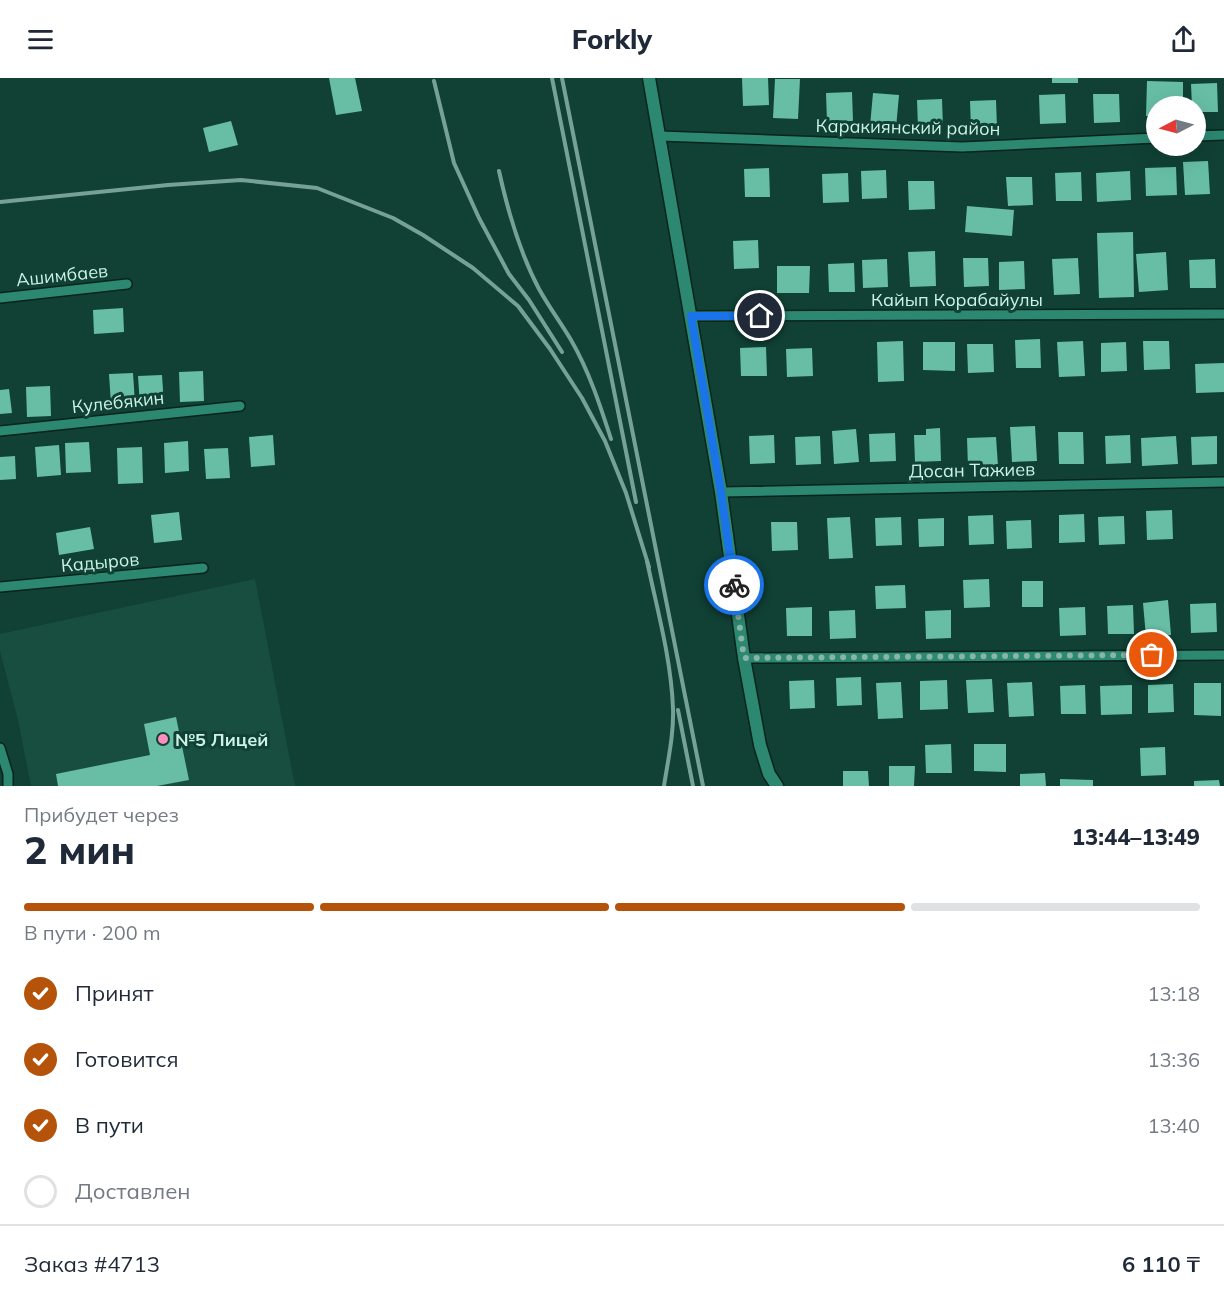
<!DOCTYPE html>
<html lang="ru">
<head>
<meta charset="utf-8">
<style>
	body { margin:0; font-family:Mulish,sans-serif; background:#f2f2f3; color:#1f2937; height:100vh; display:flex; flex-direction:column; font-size:22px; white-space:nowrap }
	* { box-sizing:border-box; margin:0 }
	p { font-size:20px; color:#747a83 }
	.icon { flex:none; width:33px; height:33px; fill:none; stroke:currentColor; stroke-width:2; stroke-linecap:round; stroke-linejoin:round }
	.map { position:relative; height:708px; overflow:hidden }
	.details { display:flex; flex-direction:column; background:#fff; flex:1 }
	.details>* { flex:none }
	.needle { width:39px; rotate:264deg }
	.tools { position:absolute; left:1146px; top:18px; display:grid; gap:12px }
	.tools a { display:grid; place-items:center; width:60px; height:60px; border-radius:50%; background:#fff; box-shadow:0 6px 24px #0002; font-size:30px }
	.pin { position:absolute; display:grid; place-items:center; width:51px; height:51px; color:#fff; margin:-26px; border:3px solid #fff; border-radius:50%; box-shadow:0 2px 6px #0007 }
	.courier { position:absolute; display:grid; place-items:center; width:60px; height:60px; margin:-30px; border:4px solid #1a73e8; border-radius:50%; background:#fff; color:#222; box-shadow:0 2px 8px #0007 }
	.head em { font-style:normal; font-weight:800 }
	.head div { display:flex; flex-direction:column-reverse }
	.head { display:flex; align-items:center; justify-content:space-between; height:102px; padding:0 24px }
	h1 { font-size:39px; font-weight:800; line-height:45px }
	.bar { display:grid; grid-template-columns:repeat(4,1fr); gap:9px 6px; align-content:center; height:72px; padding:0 24px }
	.bar i { height:8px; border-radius:4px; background:#e0e1e3 }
	.bar .selected { background:#b45309 }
	.bar p { grid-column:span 4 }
	.line { display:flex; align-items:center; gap:15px; padding:0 24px; border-top:2px solid #e0e1e3 }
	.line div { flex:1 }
	ol { padding:0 24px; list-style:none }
	li { display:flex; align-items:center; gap:18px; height:66px }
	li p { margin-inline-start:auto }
	li .icon { padding:6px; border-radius:50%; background:#b45309; color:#fff; stroke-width:4 }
	li:last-child { color:#747a83 }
	li i { width:33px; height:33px; border:3px solid #e0e1e3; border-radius:50% }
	header { display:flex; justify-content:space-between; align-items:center; height:78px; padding:0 24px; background:#fff; font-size:27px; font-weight:800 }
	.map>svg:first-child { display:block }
	.built { fill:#184e40 }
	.building { fill:#67bea5 }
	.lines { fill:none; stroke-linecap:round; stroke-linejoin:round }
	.minor-casing { stroke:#08241d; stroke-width:12 }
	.tertiary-casing { stroke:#08241d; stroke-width:15 }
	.minor { stroke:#2c8871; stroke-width:9 }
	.tertiary { stroke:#2c8871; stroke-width:12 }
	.rail { stroke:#75a295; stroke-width:4 }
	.done { stroke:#89b5a8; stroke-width:6; stroke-dasharray:0 10.8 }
	.route { stroke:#1a73e8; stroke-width:8 }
	.poi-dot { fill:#fd8ec0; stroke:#104134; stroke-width:2 }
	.labels { text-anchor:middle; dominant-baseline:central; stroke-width:6; stroke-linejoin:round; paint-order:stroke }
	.street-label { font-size:18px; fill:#caf3e6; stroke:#104134 }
	.poi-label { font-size:18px; font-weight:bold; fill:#caf3e6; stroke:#104134; text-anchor:start }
</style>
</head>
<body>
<header><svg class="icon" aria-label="menu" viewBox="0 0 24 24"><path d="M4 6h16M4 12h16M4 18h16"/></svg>Forkly<svg class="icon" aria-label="share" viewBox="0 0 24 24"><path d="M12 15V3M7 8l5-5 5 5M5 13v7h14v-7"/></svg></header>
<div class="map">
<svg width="1224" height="708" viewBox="0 0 1224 708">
	<rect width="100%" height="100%" fill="#104134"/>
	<polygon class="built" points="255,501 295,708 31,708 18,642 0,573 0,556"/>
	<g class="building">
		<polygon points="329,0 355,0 362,33 336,37"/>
		<polygon points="742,0 768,0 769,27 743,28"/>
		<rect x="1052" y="0" width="26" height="5"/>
		<polygon points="775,1 800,1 798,41 773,40"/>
		<polygon points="1147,3 1183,4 1183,28 1156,28 1156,38 1146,38"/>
		<polygon points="1217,5 1218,34 1196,34 1196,28 1192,28 1191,6"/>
		<polygon points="852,14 853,43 827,44 826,15"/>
		<polygon points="873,15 899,17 896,50 870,48"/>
		<polygon points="1065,16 1066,45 1040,46 1039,17"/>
		<polygon points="1093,16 1119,16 1120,44 1094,45"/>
		<polygon points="942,21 943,50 918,50 917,22"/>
		<polygon points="996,22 997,50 971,51 970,23"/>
		<polygon points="231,43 238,67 209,74 203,50"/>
		<polygon points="1208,83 1210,116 1185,117 1183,84"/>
		<polygon points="1176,89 1177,117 1146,118 1145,90"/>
		<polygon points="769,90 770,119 745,119 744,91"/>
		<polygon points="886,92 887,120 862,121 861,93"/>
		<polygon points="1130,93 1131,122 1097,124 1096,95"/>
		<polygon points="1081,94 1082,123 1056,123 1055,95"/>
		<polygon points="848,95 849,124 823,125 822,96"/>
		<polygon points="1006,99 1032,99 1033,127 1008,128"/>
		<polygon points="908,103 934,103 935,131 909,132"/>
		<polygon points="967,128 1014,132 1012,158 965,154"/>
		<polygon points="1133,154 1134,219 1099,220 1097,155"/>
		<polygon points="758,162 759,190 734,191 733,163"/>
		<polygon points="935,173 936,208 910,209 908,174"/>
		<polygon points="1166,174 1168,212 1139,214 1136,176"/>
		<polygon points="963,180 988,180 989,208 964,209"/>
		<polygon points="1078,180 1080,216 1054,217 1052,181"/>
		<polygon points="887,181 888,209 863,210 862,182"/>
		<polygon points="1215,181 1216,210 1190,210 1189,182"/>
		<polygon points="1024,183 1025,211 999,212 999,184"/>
		<polygon points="854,185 855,214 829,214 828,186"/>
		<polygon points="777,188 810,188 809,215 777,215"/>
		<polygon points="123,230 124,254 94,256 93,232"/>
		<polygon points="1040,261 1041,290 1016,290 1015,262"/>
		<polygon points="903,263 904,303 878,304 877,264"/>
		<polygon points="1083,263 1085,298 1059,299 1057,264"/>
		<polygon points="1143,263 1169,263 1170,291 1144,292"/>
		<polygon points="923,264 955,264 955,293 923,292"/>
		<polygon points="1126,264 1127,293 1101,294 1101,265"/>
		<polygon points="967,266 993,266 994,294 968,295"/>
		<polygon points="766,269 767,298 741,298 740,270"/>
		<polygon points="812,270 813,298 787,299 786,271"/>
		<polygon points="1224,285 1224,314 1196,315 1195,286"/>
		<polygon points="203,293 204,323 180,324 179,294"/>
		<polygon points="133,295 135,325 111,326 109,296"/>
		<polygon points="162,297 164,327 140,328 138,298"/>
		<polygon points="50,308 51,338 27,339 26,309"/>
		<polygon points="9,311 12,335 0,336 0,312"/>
		<polygon points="1035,348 1037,383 1012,384 1010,349"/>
		<polygon points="940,350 941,383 915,384 914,357 926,357 926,351"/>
		<polygon points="856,351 859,384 834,386 832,353"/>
		<polygon points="1058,354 1083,354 1084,386 1059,386"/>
		<polygon points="895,355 896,383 870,384 869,356"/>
		<polygon points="273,357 275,387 251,389 249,359"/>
		<polygon points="774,357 775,385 750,386 749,358"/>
		<polygon points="1130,357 1131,385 1106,386 1105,358"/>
		<polygon points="820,358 821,386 796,387 795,359"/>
		<polygon points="1176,358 1178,386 1142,388 1141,360"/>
		<polygon points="1217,358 1217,386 1192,387 1191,359"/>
		<polygon points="996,359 998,388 968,389 967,360"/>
		<polygon points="188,363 189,393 165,395 164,365"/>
		<polygon points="89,364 91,394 66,395 65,365"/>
		<polygon points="59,367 61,397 37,399 35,369"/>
		<polygon points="142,369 143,405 118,406 117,370"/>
		<polygon points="228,370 230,400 206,401 204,371"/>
		<polygon points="15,378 16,401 0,402 0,379"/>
		<polygon points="1172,432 1173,461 1147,462 1146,433"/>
		<polygon points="179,434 182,462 154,465 151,437"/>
		<polygon points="1084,436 1085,464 1059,465 1059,437"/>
		<polygon points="993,437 994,466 969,467 968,438"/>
		<polygon points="1124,438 1125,466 1099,467 1098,439"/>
		<polygon points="850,439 853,480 829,481 827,440"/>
		<polygon points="901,439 902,467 876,468 875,440"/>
		<polygon points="944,440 944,468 919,469 918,441"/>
		<polygon points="1031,442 1032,470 1007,471 1006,443"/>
		<polygon points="771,444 797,444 798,472 772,473"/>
		<polygon points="90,449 94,471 59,477 56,455"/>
		<polygon points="989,501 990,529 964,530 963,502"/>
		<rect x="1022" y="503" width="21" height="26"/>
		<polygon points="905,507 906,530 876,531 875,508"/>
		<polygon points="1168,522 1171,557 1146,559 1143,525"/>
		<polygon points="1216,525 1217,554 1191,555 1190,526"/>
		<polygon points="1133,527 1134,556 1108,556 1107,528"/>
		<polygon points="812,529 812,558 787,558 786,530"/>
		<polygon points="1085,529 1086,557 1060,558 1059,530"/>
		<polygon points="855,532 856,560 830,561 829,533"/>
		<polygon points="951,532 951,560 926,561 925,533"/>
		<polygon points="861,599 862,627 837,628 836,600"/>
		<polygon points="992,601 994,634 968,635 966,602"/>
		<polygon points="814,602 815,630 790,631 789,603"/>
		<polygon points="947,602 948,631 920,632 920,603"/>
		<polygon points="901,604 903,640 878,641 876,605"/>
		<polygon points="1032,604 1034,638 1009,639 1007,605"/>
		<polygon points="1194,605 1221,605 1221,638 1194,637"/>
		<polygon points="1173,606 1174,634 1148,635 1148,607"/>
		<polygon points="1085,607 1086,636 1061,636 1060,608"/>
		<polygon points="1132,607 1132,636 1101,637 1100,608"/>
		<polygon points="176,639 189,702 157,708 58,708 56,696 150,677 144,646"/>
		<polygon points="951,666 952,695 926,695 925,667"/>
		<polygon points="974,666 1006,666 1006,694 974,693"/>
		<polygon points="1165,669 1166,697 1141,698 1140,670"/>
		<polygon points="889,688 915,688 914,708 889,708"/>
		<polygon points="843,693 868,693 869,708 843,708"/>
		<polygon points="1045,695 1046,708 1020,708 1020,696"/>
		<polygon points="1060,701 1093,702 1093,708 1060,708"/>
		<polygon points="1219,702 1220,708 1194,708 1194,703"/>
	</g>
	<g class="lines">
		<g class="minor-casing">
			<g id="minor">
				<polyline points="660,58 962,69 1156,60"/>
				<polyline points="1196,58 1224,57"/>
				<polyline points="0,220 127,206"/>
				<polyline points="691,238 1224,236"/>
				<polyline points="0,353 240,328"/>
				<polyline points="721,414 1224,404"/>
				<polyline points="0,509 203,490"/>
				<polyline points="744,580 1224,577"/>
				<polyline points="0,670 8,696 8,708"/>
			</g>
		</g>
		<g class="tertiary-casing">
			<polyline id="tertiary" points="649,0 721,414 744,580 760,667 769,696 777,708"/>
		</g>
		<use href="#minor" class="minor"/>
		<use href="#tertiary" class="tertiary"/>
		<g class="rail">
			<polyline points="552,0 636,424"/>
			<polyline points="562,0 703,708"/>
			<polyline points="434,3 454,85 479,140 509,196 529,222 562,274"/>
			<path d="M499,93C508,134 520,175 539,211C549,229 561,245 571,262C589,293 600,327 611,361"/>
			<polyline points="0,124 168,107 241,102 317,110 393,140 423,157 473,190 518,228 550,271 582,320 605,363 626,415 649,489"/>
			<path d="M647,483C657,531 671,580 673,630C674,656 668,682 664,708"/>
			<polyline points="678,632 693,708"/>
		</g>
	</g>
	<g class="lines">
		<polyline class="done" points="734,507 744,580 1152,577"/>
		<polyline class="route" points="734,507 721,414 691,238 760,238"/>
	</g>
	<circle class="poi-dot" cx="163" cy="661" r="6"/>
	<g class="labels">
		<g class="street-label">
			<text transform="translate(908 49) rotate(1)">Каракиянский район</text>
			<text transform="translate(62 197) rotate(-6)">Ашимбаев</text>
			<text x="957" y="221">Кайып Корабайулы</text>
			<text transform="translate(118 324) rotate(-6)">Кулебякин</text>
			<text transform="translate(972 392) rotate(-1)">Досан Тажиев</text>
			<text transform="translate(100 484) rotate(-5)">Кадыров</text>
		</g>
		<g class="poi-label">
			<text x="175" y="661">№5 Лицей</text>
		</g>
	</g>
</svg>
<div class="tools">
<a><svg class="needle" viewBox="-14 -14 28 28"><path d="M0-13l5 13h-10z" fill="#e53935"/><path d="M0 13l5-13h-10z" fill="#747a83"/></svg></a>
</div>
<div class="pin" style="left:1152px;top:577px;background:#ea580c"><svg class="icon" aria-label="bag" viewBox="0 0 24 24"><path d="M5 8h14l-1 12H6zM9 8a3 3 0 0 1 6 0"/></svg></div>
<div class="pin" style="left:760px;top:238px;background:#1f2937"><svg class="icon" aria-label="home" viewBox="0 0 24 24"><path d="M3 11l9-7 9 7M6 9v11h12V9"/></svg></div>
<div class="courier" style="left:734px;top:507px"><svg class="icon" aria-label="bike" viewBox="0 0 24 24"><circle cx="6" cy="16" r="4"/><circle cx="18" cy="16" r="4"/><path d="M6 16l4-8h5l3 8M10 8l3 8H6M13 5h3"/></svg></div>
</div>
<section class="details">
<div class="head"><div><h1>2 мин</h1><p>Прибудет через</p></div><em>13:44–13:49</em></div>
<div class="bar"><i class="selected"></i><i class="selected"></i><i class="selected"></i><i></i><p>В пути · 200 m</p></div>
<ol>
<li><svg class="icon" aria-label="check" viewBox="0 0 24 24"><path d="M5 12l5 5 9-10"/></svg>Принят<p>13:18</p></li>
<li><svg class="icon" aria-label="check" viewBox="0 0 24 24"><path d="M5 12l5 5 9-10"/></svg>Готовится<p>13:36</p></li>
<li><svg class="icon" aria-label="check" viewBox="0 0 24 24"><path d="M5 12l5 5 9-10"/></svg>В пути<p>13:40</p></li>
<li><i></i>Доставлен</li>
</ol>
<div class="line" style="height:78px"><div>Заказ #4713</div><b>6 110 ₸</b></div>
</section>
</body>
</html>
